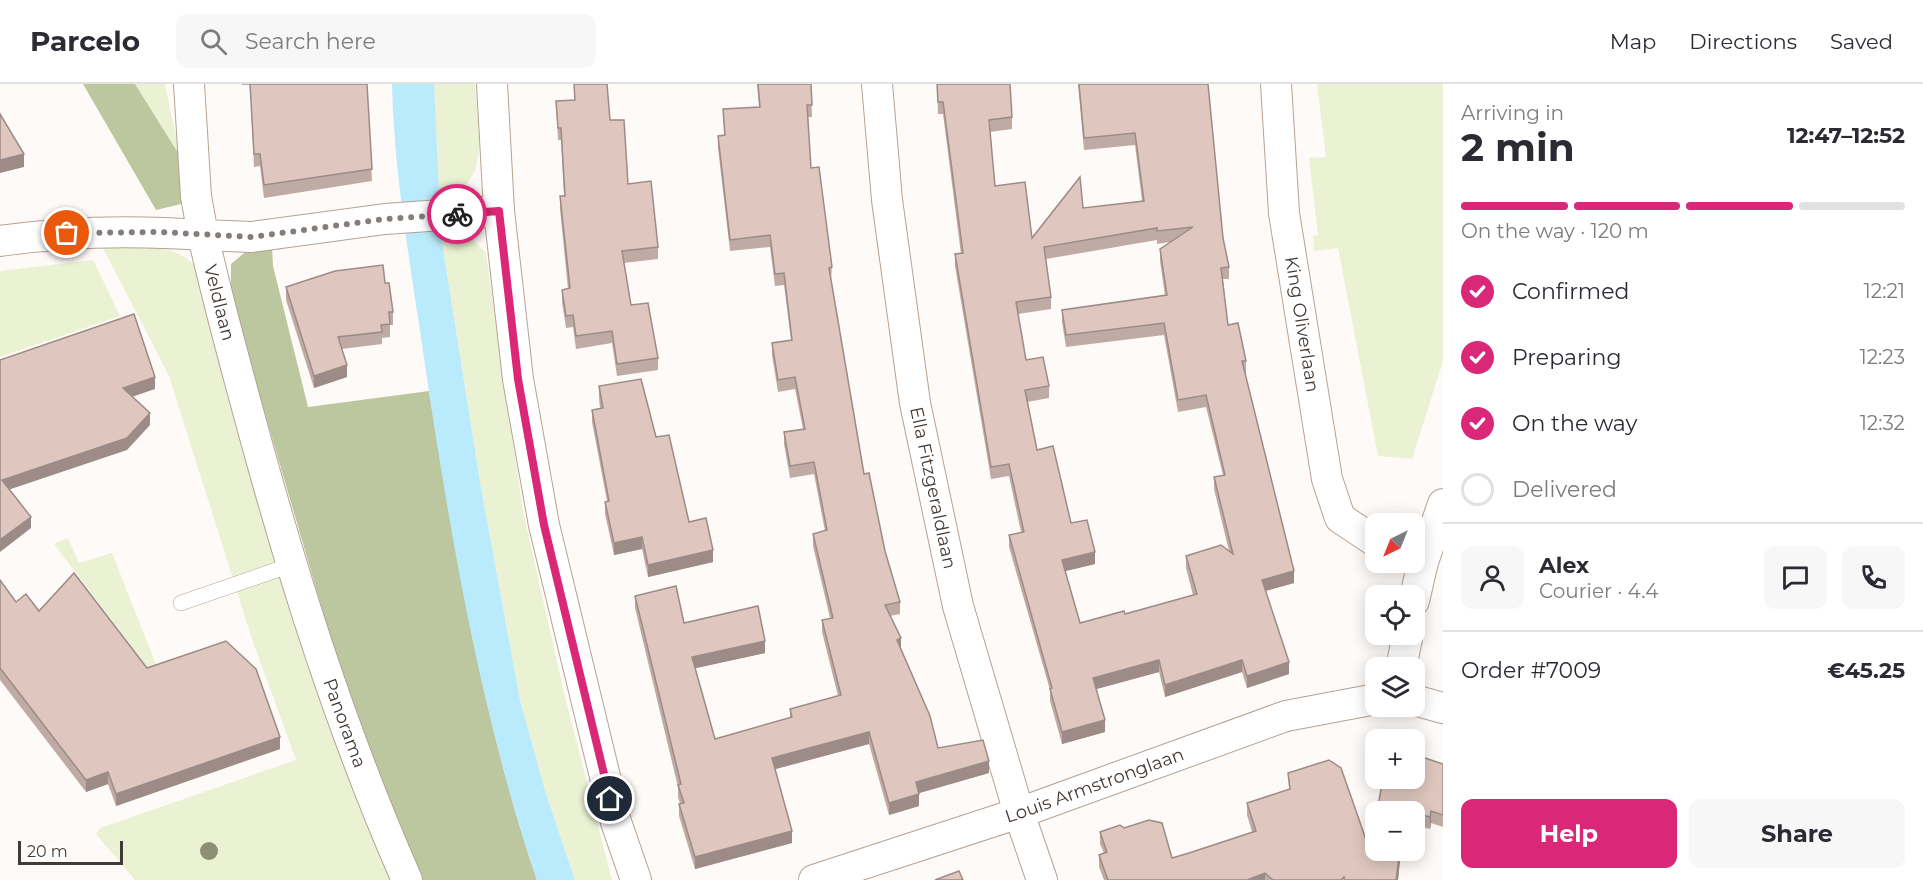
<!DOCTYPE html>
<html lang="en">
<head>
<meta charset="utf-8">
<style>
	body { margin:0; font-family:Montserrat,sans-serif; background:#f7f7f7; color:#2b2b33; height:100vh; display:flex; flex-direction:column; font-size:22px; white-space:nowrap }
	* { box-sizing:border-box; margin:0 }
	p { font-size:20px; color:#7c7c81 }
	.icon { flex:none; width:33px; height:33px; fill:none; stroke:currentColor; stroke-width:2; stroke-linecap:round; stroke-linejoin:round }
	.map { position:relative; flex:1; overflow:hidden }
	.side { display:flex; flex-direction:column; background:#fff; width:480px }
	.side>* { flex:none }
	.needle { width:39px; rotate:223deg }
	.fabs { position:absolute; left:1365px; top:429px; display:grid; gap:12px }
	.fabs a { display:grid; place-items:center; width:60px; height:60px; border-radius:12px; background:#fff; box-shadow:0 3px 15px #0003; font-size:30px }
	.scale { position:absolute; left:18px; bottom:15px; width:105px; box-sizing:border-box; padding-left:6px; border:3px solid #423a35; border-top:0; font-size:16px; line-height:21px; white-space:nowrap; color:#423a35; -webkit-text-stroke:4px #fff; paint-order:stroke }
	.pin { position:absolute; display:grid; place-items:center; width:51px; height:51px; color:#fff; margin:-26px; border:3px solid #fff; border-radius:50%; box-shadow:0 2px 6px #0007 }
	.courier { position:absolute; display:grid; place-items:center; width:60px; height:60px; margin:-30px; border:4px solid #db2777; border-radius:50%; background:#fff; color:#222; box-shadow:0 2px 8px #0007 }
	.summary em { font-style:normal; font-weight:700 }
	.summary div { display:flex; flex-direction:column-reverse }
	.summary { display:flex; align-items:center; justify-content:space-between; height:102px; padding:0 18px }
	h1 { font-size:39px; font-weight:700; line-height:45px }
	.bar { display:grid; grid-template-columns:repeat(4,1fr); gap:9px 6px; align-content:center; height:72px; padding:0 18px }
	.bar i { height:8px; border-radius:4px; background:#e1e1e2 }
	.bar .on { background:#db2777 }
	.bar p { grid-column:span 4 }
	.line { display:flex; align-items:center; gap:15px; padding:0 18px; border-top:2px solid #e1e1e2 }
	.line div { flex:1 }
	.round { display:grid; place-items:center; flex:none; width:63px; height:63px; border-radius:12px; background:#f7f7f7 }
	ol { padding:0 18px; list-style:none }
	li { display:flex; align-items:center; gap:18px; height:66px }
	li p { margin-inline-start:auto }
	li .icon { padding:6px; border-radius:50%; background:#db2777; color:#fff; stroke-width:4 }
	li:last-child { color:#7c7c81 }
	li i { width:33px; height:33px; border:3px solid #e1e1e2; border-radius:50% }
	.primary-button { display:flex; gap:12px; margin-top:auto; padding:12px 18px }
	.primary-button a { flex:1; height:69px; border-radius:12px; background:#db2777; color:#fff; font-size:24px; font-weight:700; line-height:69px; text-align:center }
	.primary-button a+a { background:#f7f7f7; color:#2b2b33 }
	header { display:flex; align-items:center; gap:36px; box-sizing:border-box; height:84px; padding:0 30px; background:#fff; border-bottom:2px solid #e1e1e2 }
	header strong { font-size:28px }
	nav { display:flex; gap:33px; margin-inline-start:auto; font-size:21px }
	.search { width:420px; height:54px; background:#f7f7f7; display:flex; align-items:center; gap:15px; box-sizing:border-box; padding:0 21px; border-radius:12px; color:#7c7c81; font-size:22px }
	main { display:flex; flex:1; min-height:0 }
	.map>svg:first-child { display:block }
	.green { fill:#eaf2d3 }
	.forest { fill:#bdc79f }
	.water { fill:#b9ebfc }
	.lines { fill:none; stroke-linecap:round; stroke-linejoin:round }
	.lane-casing { stroke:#b5a294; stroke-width:16 }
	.street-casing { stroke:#b5a294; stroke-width:32 }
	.lane { stroke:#fff; stroke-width:15 }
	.street { stroke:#fff; stroke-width:30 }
	.tree { fill:#8e9075 }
	.wall { fill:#c0aba4; fill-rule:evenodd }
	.shaded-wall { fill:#9c8b86 }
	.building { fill:#dfc7bf; stroke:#9c8b86; stroke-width:1.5; fill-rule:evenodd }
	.done { stroke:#847d79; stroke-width:6; stroke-dasharray:0 10.8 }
	.route { stroke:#db2777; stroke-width:8 }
	.labels { text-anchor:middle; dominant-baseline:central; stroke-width:4.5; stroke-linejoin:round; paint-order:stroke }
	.street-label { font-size:18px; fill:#423a35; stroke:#fff }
</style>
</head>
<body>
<header>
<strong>Parcelo</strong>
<div class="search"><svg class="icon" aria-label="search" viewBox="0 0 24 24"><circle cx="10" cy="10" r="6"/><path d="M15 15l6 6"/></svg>Search here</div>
<nav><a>Map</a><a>Directions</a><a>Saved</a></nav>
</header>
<main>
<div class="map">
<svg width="1443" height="796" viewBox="0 0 1443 796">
	<rect width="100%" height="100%" fill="#fefaf7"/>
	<g class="green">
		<polygon points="135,0 165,0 180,72"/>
		<path d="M434,0H475C477,41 495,109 437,112Z"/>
		<polygon points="1317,0 1443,0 1443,277 1412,375 1378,372 1338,164 1314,167 1313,152 1318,151 1309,74 1326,73"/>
		<polygon points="441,152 470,153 486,169 523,427 564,609 612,796 575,796 546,710 520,616 481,404"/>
		<path d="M102,162C134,163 172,157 195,182L393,796H135L96,750L100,744L296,676L252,555L169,292Z"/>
		<polygon points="93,176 120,232 0,273 0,187"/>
		<polygon points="68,454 79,479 112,469 157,583 149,585 54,460"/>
	</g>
	<g class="forest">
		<polygon points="83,0 135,0 180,72 181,120 156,126"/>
		<path d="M272,162L273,182L308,323L429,307C455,472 483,637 537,796H421L346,607L231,213V180L250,164Z"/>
	</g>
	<path class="water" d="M392,0H434L441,152L481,404L520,616L546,710L575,796H537C480,627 450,450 424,274C411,184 394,92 392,0Z"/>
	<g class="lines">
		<g class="lane-casing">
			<polyline id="lane" points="181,519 291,481"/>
		</g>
		<g class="street-casing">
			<g id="street">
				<polyline points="189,0 196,112 203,151 252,153 385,135 499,127"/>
				<polyline points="492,0 499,127 518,295 544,441 616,738 636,796"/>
				<path id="s1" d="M877,0L887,116L915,319L958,522L1019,729L1042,796"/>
				<path id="s2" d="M1276,0L1284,129L1327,395L1340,434L1376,458"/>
				<path id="s3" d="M0,157C68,147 134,146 203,151C216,210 232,268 248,327C291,487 340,644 407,796"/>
				<polyline points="1414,517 1423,478 1443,420"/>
				<polyline points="1401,584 1408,550"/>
				<polyline points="1414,616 1443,624"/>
				<path id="s4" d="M814,796L1019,729L1286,632L1376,615"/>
			</g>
		</g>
		<use href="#lane" class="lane"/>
		<use href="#street" class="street"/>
	</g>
	<circle class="tree" cx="209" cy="767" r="9"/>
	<g class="wall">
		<polygon points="242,0 367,0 372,97 264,114 260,82 254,83 250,1 242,1"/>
		<polygon points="757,0 811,0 812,33 808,33 811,84 832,183 831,195 864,390 885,467 900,518 900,530 890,532 901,566 938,664 989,689 919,709 919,722 889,731 869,660 775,685 792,759 695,785 679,732 679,720 680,720 678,713 678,703 635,524 635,512 684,539 765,569 695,584 715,655 790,634 790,625 838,612 822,548 822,536 830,534 813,462 813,450 825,447 814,390 790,394 784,360 784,348 803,345 795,305 778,308 772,271 772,259 791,256 784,201 775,202 770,163 730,167 718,64 718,52 724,51 723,25 759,23"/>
		<path d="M937,0L1012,33V45L990,48L995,102L1032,154L1083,124L1142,117L1135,61L1084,66L1078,0H1208L1223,154L1229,183V195H1223L1228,241L1246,277V289H1245L1294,499L1265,507L1289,590L1247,604L1242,588L1165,613L1159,588L1096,605L1105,648L1062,660L1050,617V606L1009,463V451L1021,448L1009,392L991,395L955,182V170H961L943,30H938ZM1157,156V160L1170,158L1160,165V177L1165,212L1062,226V238L1066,263L1164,251L1178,328L1206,323L1223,391L1214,393V405L1229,467L1186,472V484L1193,511L1125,530L1080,539L1065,487L1095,480L1071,439L1037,366L1027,318L1049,314V302L1026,276L1018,230L1051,225V213L1046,175Z"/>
		<polygon points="574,16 610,36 628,100 658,163 658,175 624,179 631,221 658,274 658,286 617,292 612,259 576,265 573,243 566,244 562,218 562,206 568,205 560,125 560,112 564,112 561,56 558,56 556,17"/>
		<polygon points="385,199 393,228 393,241 390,241 390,253 382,254 382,260 342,265 347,293 314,304 286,216 286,203"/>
		<polygon points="599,302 656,353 689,438 713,478 648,493 642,465 614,471 605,430 605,418 607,417 592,338 592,326 600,324 599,315"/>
		<polygon points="0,496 16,518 39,527 147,584 280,665 116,722 108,700 86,708 0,596"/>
		<polygon points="1443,680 1443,743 1431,739 1430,745 1414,741 1414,728 1377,728 1419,683"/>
		<polygon points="1288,689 1370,767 1401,766 1398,796 1104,796 1099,783 1099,771 1104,769 1100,760 1100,748 1172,774 1189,769 1252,748 1247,731 1247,719 1289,705"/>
	</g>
	<g class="shaded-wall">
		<polygon points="24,70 24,83 0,89 0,76"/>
		<polygon points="347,281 347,293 314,304 314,292"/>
		<polygon points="155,293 155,305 123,316 123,304"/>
		<polygon points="150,329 150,341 127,366 2,408 2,396"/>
		<polygon points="31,433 31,444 0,468 0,456"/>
		<polygon points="642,453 642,465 614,471 614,459"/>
		<polygon points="713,466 713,478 648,493 648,481"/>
		<polygon points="1095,468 1095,480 1062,488 1062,476"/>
		<polygon points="1294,487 1294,499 1262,508 1262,496"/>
		<polygon points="901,554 901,566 897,556"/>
		<polygon points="765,557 765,569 692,585 692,573"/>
		<polygon points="1159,576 1159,588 1093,606 1093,594"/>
		<polygon points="1242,576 1242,588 1165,613 1165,601"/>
		<polygon points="1289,578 1289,590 1247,604 1247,592"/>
		<polygon points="1105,636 1105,648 1062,660 1062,648"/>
		<polygon points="869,648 869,660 772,686 772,674"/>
		<polygon points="280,653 280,665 116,722 116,710"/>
		<polygon points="989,677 989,689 916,710 916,698"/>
		<polygon points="108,688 108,700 86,708 86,696"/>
		<polygon points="919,710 919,722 889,731 889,719"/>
		<polygon points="1431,727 1431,739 1430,745 1430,733"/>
		<polygon points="792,747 792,759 695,785 695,773"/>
		<polygon points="1400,766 1401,766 1398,796 1396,796"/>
		<polygon points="1265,789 1265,796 1247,796"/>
	</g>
	<g class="building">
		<polygon points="250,0 367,0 372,85 264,101 260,70 254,70"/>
		<polygon points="574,0 607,0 610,36 624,36 628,100 651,97 658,163 622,167 631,221 648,219 658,274 617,280 612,247 576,252 573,231 566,232 562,206 570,204 560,112 565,112 561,44 558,44 556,17 575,16"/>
		<polygon points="758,0 811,0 812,21 807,21 811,84 819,83 832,183 829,184 864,390 869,389 885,467 900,518 885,521 901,554 897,556 930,632 938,664 983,656 989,677 916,698 919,710 889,719 869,648 772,674 792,747 695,773 679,720 684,719 678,701 681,700 635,512 676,502 684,539 758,522 765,557 692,573 715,655 792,633 790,625 841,611 822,536 833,534 813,450 827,446 814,378 790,382 784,348 805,345 795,293 778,296 772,259 792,256 784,189 775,190 770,151 730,156 718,52 725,51 723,25 760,23"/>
		<path d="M937,0H1010L1012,33L989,36L995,102L1025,98L1032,154L1080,93L1083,124L1144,117L1135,49L1084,54L1079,0H1208L1223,154L1229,183L1221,184L1228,241L1238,239L1246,277H1242L1294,487L1262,496L1289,578L1247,592L1242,576L1165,601L1159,576L1093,594L1105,636L1062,648L1050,605L1052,604L1009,451L1024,448L1009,380L991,383L955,170L963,169L943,18H938ZM1193,143L1160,165L1167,211L1062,226L1066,251L1164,239L1178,316L1206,311L1225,391L1214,393L1233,470L1221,461L1186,472L1197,510L1125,530L1124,527L1080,539L1062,476L1095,468L1087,436L1071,439L1053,362L1037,366L1025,306L1049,302L1043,273L1026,276L1016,218L1051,213L1044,163L1157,144V147Z"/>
		<polygon points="0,30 24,70 0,76"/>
		<polygon points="383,181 385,199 389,199 393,228 389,228 390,240 381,241 382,248 338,253 347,281 314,292 286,203 335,187"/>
		<polygon points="134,230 155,293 123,304 150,329 127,354 2,396 31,433 0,456 0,276"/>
		<polygon points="641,295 656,353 669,351 689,438 706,434 713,466 648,481 642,453 614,459 605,418 609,417 592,326 603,324 599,302"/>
		<polygon points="74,489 147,584 226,557 256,585 280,653 116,710 108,688 86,696 0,584 0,496 16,518 26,510 39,527"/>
		<polygon points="1391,647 1413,650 1413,656 1390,656"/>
		<polygon points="1422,673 1443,680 1443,731 1431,727 1430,733 1414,729 1414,728 1404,727 1404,728 1377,728 1383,694 1414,694 1414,683 1419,683"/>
		<polygon points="1329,676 1341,684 1370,767 1376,734 1376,766 1400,766 1396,796 1345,796 1344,793 1341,796 1273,796 1265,789 1247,796 1108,796 1099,771 1107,768 1100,748 1120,741 1124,744 1149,736 1162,739 1172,774 1189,769 1256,747 1247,719 1290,705 1288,689"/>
		<polygon points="959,787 963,796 935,796"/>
	</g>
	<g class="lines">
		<polyline class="done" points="67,149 160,148 252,153 385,135 457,130"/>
		<polyline class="route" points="457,130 499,127 518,295 544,441 610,715"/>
	</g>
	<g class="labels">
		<g class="street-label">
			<text stroke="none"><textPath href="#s3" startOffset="273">Veldlaan</textPath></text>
			<text stroke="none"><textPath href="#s2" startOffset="242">King Oliverlaan</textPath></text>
			<text stroke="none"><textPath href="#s1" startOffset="408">Ella Fitzgeraldlaan</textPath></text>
			<text stroke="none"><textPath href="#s3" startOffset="712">Panorama</textPath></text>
			<text stroke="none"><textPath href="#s4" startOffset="296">Louis Armstronglaan</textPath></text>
		</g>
	</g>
</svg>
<div class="fabs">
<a><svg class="needle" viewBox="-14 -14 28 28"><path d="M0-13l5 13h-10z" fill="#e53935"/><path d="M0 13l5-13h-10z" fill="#7c7c81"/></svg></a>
<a><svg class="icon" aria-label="locate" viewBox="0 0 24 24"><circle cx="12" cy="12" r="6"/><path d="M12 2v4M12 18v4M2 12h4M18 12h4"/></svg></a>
<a><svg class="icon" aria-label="layers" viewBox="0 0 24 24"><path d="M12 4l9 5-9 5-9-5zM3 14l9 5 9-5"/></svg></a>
<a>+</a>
<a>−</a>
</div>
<div class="scale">20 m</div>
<div class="pin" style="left:67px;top:149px;background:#ea580c"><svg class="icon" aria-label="bag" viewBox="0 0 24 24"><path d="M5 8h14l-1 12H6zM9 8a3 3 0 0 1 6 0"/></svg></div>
<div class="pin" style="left:610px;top:715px;background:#1f2937"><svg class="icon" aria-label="home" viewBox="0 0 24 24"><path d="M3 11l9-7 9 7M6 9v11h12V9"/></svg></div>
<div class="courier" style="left:457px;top:130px"><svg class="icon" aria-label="bike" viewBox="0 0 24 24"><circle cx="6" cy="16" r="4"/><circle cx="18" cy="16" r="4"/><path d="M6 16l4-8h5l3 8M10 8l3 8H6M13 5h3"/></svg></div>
</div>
<section class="side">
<div class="summary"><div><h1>2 min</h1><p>Arriving in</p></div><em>12:47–12:52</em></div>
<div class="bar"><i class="on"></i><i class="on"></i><i class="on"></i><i></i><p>On the way · 120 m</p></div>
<ol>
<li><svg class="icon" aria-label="check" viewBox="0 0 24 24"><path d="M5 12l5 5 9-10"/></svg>Confirmed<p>12:21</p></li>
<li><svg class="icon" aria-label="check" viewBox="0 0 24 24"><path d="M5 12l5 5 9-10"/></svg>Preparing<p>12:23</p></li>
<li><svg class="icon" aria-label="check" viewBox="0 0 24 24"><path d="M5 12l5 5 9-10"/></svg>On the way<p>12:32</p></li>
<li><i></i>Delivered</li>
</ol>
<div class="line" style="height:108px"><a class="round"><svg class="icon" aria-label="person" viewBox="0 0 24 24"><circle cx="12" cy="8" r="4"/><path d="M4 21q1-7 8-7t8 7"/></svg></a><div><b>Alex</b><p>Courier · 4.4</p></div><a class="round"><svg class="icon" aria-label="chat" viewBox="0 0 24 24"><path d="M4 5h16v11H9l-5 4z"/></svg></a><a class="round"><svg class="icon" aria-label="phone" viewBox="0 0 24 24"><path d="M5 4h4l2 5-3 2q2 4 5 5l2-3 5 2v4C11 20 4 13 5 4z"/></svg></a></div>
<div class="line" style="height:78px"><div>Order #7009</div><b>€45.25</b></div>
<div class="primary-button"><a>Help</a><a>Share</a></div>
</section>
</main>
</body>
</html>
